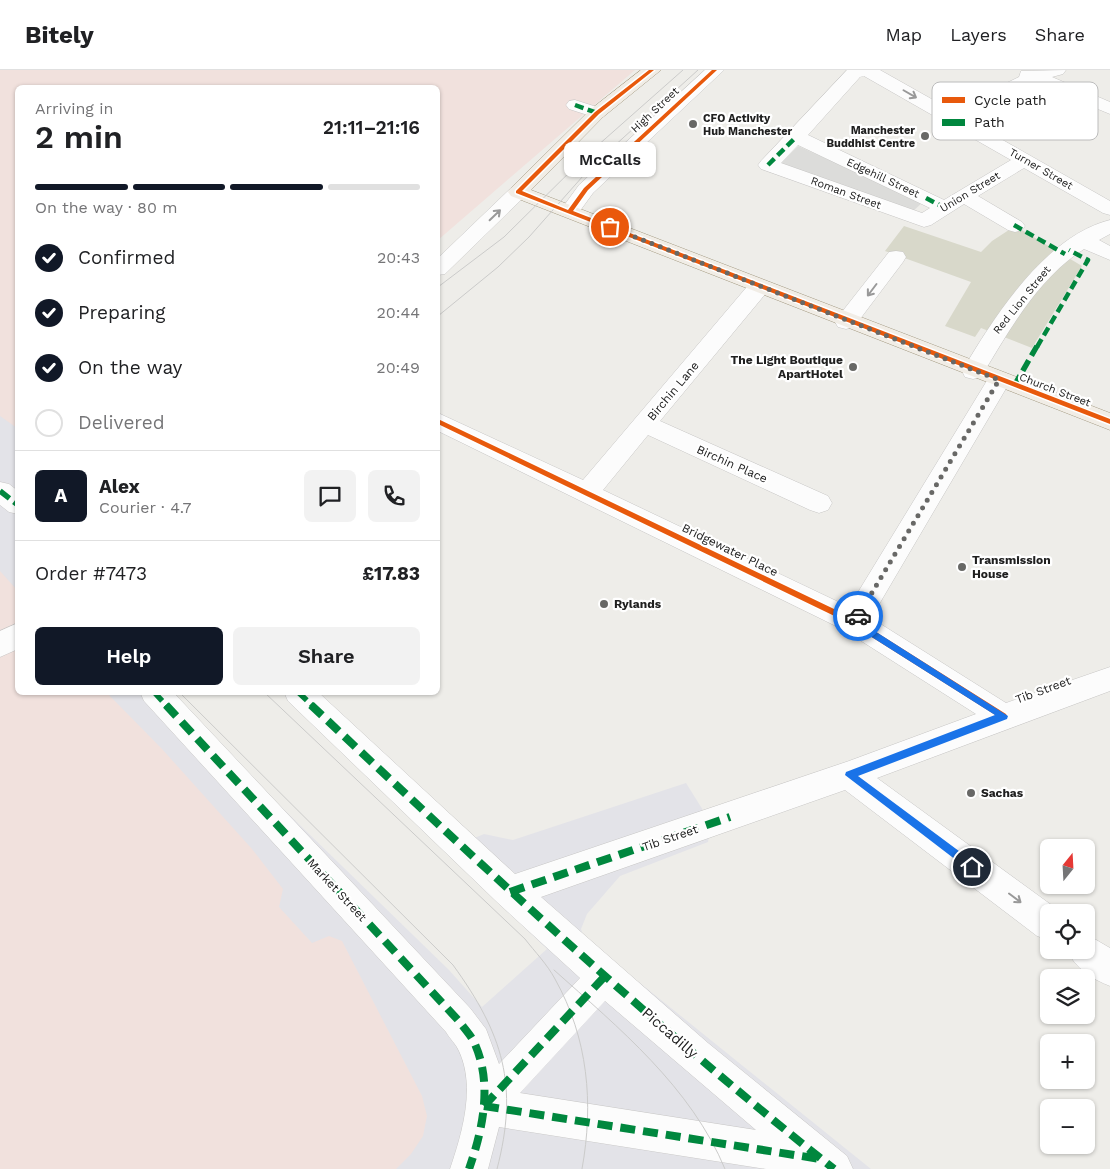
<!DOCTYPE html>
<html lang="en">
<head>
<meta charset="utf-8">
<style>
	body { margin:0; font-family:"Work Sans",sans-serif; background:#f2f2f2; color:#202124; height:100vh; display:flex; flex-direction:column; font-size:19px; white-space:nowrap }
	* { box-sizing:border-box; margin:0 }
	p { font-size:16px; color:#757577 }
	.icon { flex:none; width:28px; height:28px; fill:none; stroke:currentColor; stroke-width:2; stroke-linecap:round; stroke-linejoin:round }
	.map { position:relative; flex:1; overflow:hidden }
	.drawer { position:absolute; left:15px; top:15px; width:425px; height:610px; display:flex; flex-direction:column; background:#fff; border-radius:8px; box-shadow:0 1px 4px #0004 }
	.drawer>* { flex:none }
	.needle { width:32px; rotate:18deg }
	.fabs { position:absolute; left:1040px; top:769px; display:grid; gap:10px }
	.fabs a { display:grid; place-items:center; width:55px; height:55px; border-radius:8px; background:#fff; box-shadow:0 1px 4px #0004; font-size:25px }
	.pin { position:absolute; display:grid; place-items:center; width:42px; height:42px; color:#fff; margin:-21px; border:2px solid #fff; border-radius:50%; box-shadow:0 1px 5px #0007 }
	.courier { position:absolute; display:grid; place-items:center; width:50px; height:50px; margin:-25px; border:4px solid #1a73e8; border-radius:50%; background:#fff; color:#222; box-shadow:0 1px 6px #0007 }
	.bubble { position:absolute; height:35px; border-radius:8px; background:#fff; box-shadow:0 1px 4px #0004; font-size:16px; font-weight:600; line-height:35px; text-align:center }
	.head em { font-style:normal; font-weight:600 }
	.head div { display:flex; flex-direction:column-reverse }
	.head { display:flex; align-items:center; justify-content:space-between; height:85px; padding:0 20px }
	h1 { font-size:32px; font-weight:600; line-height:38px }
	.bar { display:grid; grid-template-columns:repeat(4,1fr); gap:8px 5px; align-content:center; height:60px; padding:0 20px }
	.bar i { height:6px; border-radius:4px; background:#e0e0e0 }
	.bar .on { background:#111827 }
	.bar p { grid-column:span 4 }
	.line { display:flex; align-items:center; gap:12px; padding:0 20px; border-top:1px solid #e0e0e0 }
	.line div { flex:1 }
	.round { display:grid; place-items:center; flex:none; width:52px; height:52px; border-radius:8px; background:#f2f2f2 }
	ol { padding:0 20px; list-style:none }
	li { display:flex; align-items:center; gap:15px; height:55px }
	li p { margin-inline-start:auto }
	li .icon { padding:5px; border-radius:50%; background:#111827; color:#fff; stroke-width:4 }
	li:last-child { color:#757577 }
	li i { width:28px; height:28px; border:2px solid #e0e0e0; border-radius:50% }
	.cta { display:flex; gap:10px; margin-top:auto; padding:10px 20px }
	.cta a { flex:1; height:58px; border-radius:8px; background:#111827; color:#fff; font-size:20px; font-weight:600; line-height:58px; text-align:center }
	.cta a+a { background:#f2f2f2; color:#202124 }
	header { display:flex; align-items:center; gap:30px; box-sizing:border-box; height:70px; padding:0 25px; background:#fff; border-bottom:1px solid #e0e0e0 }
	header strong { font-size:24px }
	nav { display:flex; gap:28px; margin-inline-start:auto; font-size:18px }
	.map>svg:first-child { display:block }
	.commercial { fill:#f1e1dd }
	.religious { fill:#dcdcda }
	.construction { fill:#d8d8ca }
	.plaza { fill:#e3e3e8 }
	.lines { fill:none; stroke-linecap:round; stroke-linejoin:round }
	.minor-casing { stroke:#c7c6c5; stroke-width:1 }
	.major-casing { stroke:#a59c85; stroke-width:1 }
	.minor { fill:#fcfcfc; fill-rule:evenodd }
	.major { fill:#f1ede6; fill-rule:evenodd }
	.tram { stroke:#cbcbca; stroke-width:1 }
	.quiet-far2 { stroke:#00873e; stroke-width:4.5; stroke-dasharray:9 4.5; stroke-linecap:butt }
	.quiet-far1 { stroke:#00873e; stroke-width:5.5; stroke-dasharray:12 5.5; stroke-linecap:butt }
	.quiet { stroke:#00873e; stroke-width:8; stroke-dasharray:15 8; stroke-linecap:butt }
	.cycleway-casing { stroke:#fff; stroke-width:3 }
	.cycleway { fill:#e8590c; fill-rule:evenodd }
	.oneway { stroke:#999 }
	.route { fill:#1a73e8 }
	.done { stroke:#686866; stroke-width:5; stroke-dasharray:0 9 }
	.poi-dot { fill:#686866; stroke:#fff; stroke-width:2 }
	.labels { text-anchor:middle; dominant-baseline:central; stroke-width:4.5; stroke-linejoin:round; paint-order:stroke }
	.far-street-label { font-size:11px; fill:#202020; stroke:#fff }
	.far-poi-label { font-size:11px; font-weight:bold; fill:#202020; stroke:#fff; text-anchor:start }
	.poi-label { font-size:12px; font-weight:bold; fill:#202020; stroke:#fff; text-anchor:start }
	.street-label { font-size:12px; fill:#202020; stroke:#fff }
	.near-street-label { font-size:15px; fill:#202020; stroke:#fff }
	.key { fill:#fff; stroke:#bcbcbc; stroke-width:1 }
	.key-label { font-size:14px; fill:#202020 }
</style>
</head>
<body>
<header>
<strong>Bitely</strong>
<nav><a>Map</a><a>Layers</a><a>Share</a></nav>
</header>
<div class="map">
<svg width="1110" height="1099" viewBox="0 0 1110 1099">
	<rect width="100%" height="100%" fill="#eeede9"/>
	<polygon class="commercial" points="0,0 635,0 438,170 438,18 18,18 18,622 132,623 450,980 420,1099 0,1099"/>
	<polygon class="religious" points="798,76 923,132 912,142 779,94"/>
	<polygon class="construction" points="904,156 981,182 992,171 1015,156 1082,196 1032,278 981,258 975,267 945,256 971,212 885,181"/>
	<g class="plaza">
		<polygon points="0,346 17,358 17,520 0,501"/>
		<polygon points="107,623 164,623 449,900 482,937 547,879 448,785 460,774 484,764 513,770 686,713 711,753 708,772 620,806 587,844 581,859 584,868 871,1099 396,1099 411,1084 423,1066 427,1046 422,1026 342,871 329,866 312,873 279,837 283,819 252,779 162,679"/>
	</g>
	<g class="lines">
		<g class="minor-casing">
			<g id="minor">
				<polygon points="705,0 724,0 593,123 577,145 570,147 563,145 560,141 579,115"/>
				<path d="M847,0H880L951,40L1019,7L1021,1L1066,0L1063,4L1052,7L1110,32V44L1035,13L964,48L1110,131V145L1103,143L1024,98L978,126L1022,152L1025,156L1022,160L1015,162L1008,160L964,134L931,155L924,157L761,99L758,95L761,91ZM864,6L1011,90L944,130L808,65L860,7ZM798,75L930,138L922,143L781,93Z"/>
				<polygon points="575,30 603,39 606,43 603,47 597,48 569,39 566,35 569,31"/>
				<polygon points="518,116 525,118 528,122 525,126 445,204 438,205 438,188 511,118"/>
				<path d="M1110,150V164L1099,170L1110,176V190L1084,179C1038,208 1009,261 981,307L973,309L965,307L962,301C994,247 1045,166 1110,150Z"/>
				<polygon points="896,181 903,182 906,187 903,192 854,257 846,259 838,257 835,252 838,247 889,182"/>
				<path d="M759,210L767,212L770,217L767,222L660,351L828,426L832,433L828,440L819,443L810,440L648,365L603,420L849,537L991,304L999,302L1007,304L1011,310L871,548L1006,633L1110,597V621L877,708L1061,842H1049V870L1037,866L845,720L541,827L708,973L847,1086L853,1099H766L499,1057L488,1099H450C462,1064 476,1017 459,981C456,974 450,969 446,962L144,631L140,622H173L470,938L486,959L499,994L580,908L498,833L288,631L284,622H318L515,804L849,691L976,644L844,560L438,361V343L583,410L751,212ZM605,931L756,1060L520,1023Z"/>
				<polygon points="0,412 9,414 18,421 18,444 9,442 0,435"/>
				<polygon points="18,553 18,579 0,587 0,561"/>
				<path d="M1086,864L1110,878V916C1092,909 1075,898 1067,880H1086Z"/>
			</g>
		</g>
		<g class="major-casing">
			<polygon id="major" points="641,0 661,0 603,47 531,120 1110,343 1110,360 511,126 508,122 511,118 591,39"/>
		</g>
		<use href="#minor" class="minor"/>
		<use href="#major" class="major"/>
		<g class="tram">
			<polyline points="438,217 504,167 588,84 683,0"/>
			<polyline points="438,246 498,197 529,167 591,97 698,0"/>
			<path d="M179,622L453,895C503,964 519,1015 497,1099"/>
			<path d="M264,622L525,869C535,882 547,894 555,909C588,968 594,1033 582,1099"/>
			<path d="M554,900C619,958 691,1017 725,1099"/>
		</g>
		<g class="quiet-far2">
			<polyline points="575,35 597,43"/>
			<polyline points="768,95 796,67"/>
			<polyline points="926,128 943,137"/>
			<polyline points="1014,155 1065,184"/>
			<polyline points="1037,277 1088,190 1069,180"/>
		</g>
		<g class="quiet-far1">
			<polyline points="1014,316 1037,276"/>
			<polyline points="0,421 18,435"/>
			<polyline points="154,622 167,636"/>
			<polyline points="298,622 313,636"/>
		</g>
		<g class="quiet">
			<path d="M166,635L458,950C463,957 470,964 474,972C493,1013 483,1059 469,1099"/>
			<path d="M311,635C481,795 651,954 834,1099"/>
			<polyline points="510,822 730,747"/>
			<polyline points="484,1036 820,1089"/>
			<polyline points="484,1036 605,906"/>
		</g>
		<g class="cycleway-casing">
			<g id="cycleway">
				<polygon points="649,0 654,0 599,44 522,121 568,140 584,118 712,0 717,0 588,120 573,141 1110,349 1110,354 516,123 516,121 595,42"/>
				<polygon points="438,349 857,550 1006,644 1007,646 1006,648 1003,649 1000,648 851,554 438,354"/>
			</g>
		</g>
		<use href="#cycleway" class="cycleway"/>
	</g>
	<defs><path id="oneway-shaft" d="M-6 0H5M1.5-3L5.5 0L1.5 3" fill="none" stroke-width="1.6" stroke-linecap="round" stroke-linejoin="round" transform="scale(1.25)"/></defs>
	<g class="oneway">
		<use href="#oneway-shaft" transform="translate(910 24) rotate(30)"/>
		<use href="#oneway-shaft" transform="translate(495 145) rotate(-44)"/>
		<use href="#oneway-shaft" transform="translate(872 220) rotate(127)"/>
		<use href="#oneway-shaft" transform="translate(1015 828) rotate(37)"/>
	</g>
	<polygon class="route" points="858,542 862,546 859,551 1008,646 1007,649 858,706 975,793 975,800 969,800 845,705 846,702 995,645 851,554 851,549"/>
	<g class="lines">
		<polyline class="done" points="610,157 999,310 858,546"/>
	</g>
	<g class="poi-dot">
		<circle cx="693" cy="54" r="5"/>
		<circle cx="925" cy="66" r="5"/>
		<circle cx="853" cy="297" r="5"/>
		<circle cx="962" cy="497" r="5"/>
		<circle cx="604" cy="534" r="5"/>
		<circle cx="971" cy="723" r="5"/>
	</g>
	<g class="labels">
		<g class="far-street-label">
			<text transform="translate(655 40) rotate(-43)">High Street</text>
			<text transform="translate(1041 99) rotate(30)">Turner Street</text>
			<text transform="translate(883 108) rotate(25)">Edgehill Street</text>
			<text transform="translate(970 122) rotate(-31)">Union Street</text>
			<text transform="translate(846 123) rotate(20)">Roman Street</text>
			<text transform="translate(1022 230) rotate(-51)">Red Lion Street</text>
			<text transform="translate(1055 320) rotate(21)">Church Street</text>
		</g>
		<g class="far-poi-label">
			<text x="703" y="48">CFO Activity<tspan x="703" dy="13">Hub Manchester</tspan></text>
			<text x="915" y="60" text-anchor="end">Manchester<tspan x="915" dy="13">Buddhist Centre</tspan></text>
		</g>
		<g class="poi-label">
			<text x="843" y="290" text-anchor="end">The Light Boutique<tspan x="843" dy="14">ApartHotel</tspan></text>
			<text x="972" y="490">Transmission<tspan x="972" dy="14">House</tspan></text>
			<text x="614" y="534">Rylands</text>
			<text x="981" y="723">Sachas</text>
		</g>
		<g class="street-label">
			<text transform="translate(673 321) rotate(-50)">Birchin Lane</text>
			<text transform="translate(732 394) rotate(24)">Birchin Place</text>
			<text transform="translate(730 480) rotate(26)">Bridgewater Place</text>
			<text transform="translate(1043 620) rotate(-20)">Tib Street</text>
			<text transform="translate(670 768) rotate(-19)">Tib Street</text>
			<text transform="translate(337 820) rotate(47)">Market Street</text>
		</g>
		<g class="near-street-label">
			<text transform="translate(670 963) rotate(41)">Piccadilly</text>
		</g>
	</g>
	<rect x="932" y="12" width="166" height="58" rx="8" class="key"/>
	<rect x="942" y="27" width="23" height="6" fill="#e8590c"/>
	<rect x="942" y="49" width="23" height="7" fill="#00873e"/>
	<g class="key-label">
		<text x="974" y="35">Cycle path</text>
		<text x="974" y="57">Path</text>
	</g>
</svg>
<div class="fabs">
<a><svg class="needle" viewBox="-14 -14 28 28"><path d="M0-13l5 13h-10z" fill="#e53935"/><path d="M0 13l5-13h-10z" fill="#757577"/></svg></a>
<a><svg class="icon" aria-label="locate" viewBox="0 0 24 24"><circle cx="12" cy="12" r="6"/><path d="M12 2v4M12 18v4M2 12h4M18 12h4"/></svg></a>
<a><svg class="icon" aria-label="layers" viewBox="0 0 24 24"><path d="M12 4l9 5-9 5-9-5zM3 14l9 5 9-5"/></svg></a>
<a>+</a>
<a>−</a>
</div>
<div class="pin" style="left:610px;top:157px;background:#ea580c"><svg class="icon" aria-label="bag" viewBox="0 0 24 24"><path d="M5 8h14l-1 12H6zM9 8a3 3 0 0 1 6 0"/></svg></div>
<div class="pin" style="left:972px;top:797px;background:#1f2937"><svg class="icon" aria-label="home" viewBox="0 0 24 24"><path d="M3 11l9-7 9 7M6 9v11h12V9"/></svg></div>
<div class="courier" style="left:858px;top:546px"><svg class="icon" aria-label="car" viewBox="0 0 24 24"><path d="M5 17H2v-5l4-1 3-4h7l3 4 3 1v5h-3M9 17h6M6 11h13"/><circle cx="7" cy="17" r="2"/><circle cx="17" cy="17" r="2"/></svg></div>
<div class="bubble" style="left:564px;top:72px;width:92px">McCalls</div>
<section class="drawer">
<div class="head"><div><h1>2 min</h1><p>Arriving in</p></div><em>21:11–21:16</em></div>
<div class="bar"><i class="on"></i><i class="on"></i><i class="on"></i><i></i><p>On the way · 80 m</p></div>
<ol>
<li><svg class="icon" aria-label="check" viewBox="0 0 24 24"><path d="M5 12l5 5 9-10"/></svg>Confirmed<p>20:43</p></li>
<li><svg class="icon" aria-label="check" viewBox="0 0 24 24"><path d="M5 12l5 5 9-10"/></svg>Preparing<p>20:44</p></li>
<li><svg class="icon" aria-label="check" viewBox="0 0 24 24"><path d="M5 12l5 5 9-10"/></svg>On the way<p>20:49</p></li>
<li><i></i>Delivered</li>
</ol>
<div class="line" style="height:90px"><b class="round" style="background:#111827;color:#fff">A</b><div><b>Alex</b><p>Courier · 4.7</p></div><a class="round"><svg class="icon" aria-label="chat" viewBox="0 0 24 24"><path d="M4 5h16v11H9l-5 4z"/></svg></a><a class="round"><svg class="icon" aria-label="phone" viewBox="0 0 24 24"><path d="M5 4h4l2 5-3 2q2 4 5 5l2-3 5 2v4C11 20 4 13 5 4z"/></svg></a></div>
<div class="line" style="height:65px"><div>Order #7473</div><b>£17.83</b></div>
<div class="cta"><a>Help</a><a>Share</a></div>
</section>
</div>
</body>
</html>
